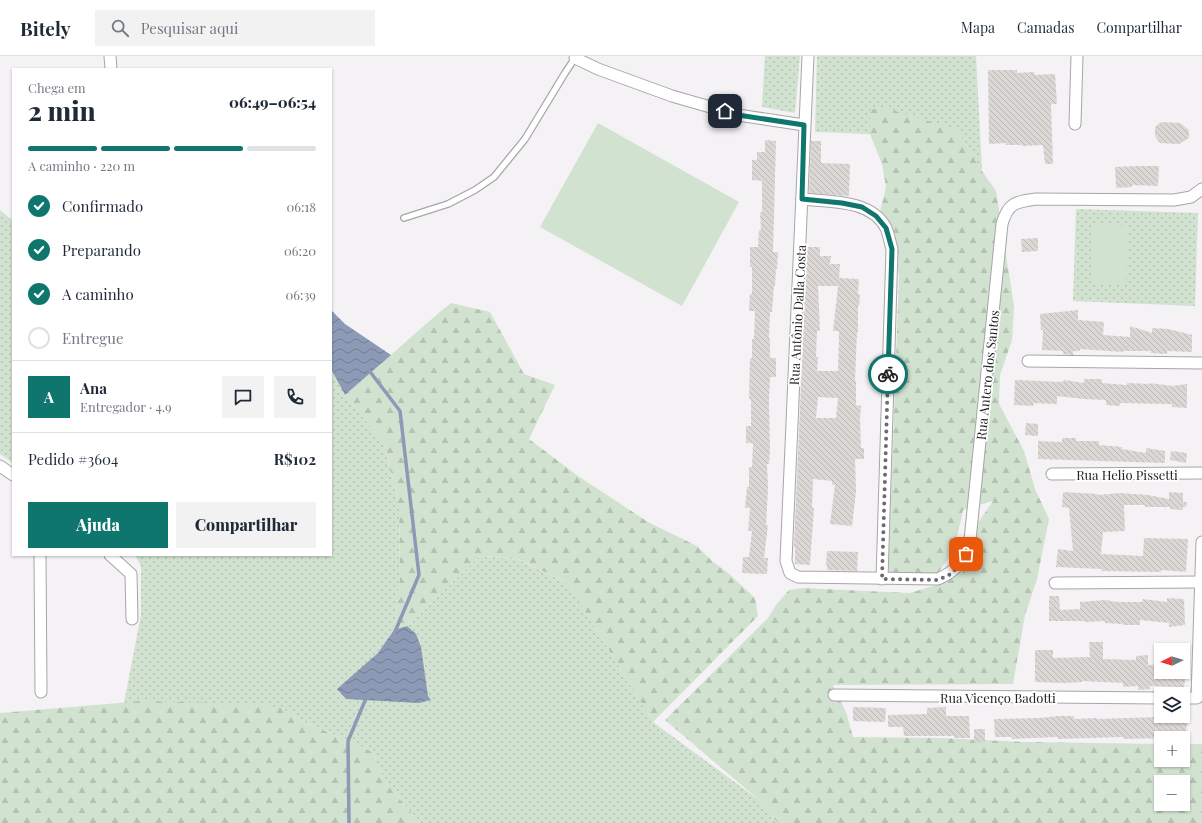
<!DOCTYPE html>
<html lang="pt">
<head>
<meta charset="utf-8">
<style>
	body { margin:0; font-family:"Playfair Display",serif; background:#f2f2f3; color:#1f2937; height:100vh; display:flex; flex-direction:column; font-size:15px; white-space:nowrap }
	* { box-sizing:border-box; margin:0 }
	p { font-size:13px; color:#747a83 }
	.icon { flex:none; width:22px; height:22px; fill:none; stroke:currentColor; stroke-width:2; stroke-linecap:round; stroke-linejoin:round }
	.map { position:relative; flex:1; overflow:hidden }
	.drawer { position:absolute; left:12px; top:12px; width:320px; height:488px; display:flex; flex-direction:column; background:#fff; border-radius:0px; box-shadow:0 1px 3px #0004 }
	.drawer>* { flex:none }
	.needle { width:26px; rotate:265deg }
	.controls { position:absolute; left:1154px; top:587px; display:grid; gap:8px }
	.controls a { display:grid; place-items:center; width:36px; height:36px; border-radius:0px; background:#fff; box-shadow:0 1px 3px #0004; font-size:20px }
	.pin { position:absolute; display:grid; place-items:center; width:34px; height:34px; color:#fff; margin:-17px; border-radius:8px; box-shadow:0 2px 6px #0006 }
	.courier { position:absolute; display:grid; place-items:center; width:40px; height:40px; margin:-20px; border:3px solid #0f766e; border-radius:50%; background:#fff; color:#222; box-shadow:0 1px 5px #0007 }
	.overview em { font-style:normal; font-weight:800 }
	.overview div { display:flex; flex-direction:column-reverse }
	.overview { display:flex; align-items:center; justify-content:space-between; height:68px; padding:0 16px }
	h1 { font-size:26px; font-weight:800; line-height:30px }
	.bar { display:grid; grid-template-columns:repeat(4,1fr); gap:6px 4px; align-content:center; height:48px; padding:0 16px }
	.bar i { height:5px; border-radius:3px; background:#e0e1e3 }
	.bar .active { background:#0f766e }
	.bar p { grid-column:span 4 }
	.line { display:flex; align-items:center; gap:10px; padding:0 16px; border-top:1px solid #e0e1e3 }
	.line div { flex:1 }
	.round { display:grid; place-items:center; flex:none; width:42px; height:42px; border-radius:0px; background:#f2f2f3 }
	ol { padding:0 16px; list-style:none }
	li { display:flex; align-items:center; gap:12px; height:44px }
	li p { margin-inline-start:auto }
	li .icon { padding:4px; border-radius:50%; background:#0f766e; color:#fff; stroke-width:4 }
	li:last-child { color:#747a83 }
	li i { width:22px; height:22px; border:2px solid #e0e1e3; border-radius:50% }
	.button { display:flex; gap:8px; margin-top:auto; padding:8px 16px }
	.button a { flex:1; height:46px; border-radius:0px; background:#0f766e; color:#fff; font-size:16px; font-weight:800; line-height:46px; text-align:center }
	.button a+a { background:#f2f2f3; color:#1f2937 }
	header { display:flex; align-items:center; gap:24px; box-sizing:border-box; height:56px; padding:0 20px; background:#fff; border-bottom:1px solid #e0e1e3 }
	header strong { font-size:19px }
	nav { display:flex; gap:22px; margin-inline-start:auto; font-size:14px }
	.search { width:280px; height:36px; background:#f2f2f3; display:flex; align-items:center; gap:10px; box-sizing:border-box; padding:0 14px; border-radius:0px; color:#747a83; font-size:15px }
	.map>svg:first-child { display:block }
	.grass { fill:url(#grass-dots) }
	.forest { fill:url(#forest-firs); fill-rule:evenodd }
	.pitch { fill:#d2e2d0 }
	.water { fill:url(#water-waves) }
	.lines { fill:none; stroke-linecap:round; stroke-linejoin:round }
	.stream { stroke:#8c9ab6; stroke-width:3.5 }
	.building { fill:url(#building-back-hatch); fill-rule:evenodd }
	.service-casing { stroke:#a7a5a8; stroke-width:8 }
	.minor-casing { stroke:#a7a5a8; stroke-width:13 }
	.service { stroke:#fff; stroke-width:5.5 }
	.minor { stroke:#fff; stroke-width:11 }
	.done { stroke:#6d6b6d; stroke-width:4; stroke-dasharray:0 7.2 }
	.route { stroke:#0f766e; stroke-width:5 }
	.labels { text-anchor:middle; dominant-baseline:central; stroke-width:3.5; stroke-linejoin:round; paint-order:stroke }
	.street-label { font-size:13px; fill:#242324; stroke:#fff }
</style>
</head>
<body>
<header>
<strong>Bitely</strong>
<div class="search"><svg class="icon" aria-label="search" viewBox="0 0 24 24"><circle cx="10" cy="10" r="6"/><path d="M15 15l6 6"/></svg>Pesquisar aqui</div>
<nav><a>Mapa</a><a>Camadas</a><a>Compartilhar</a></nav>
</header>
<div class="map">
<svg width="1202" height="767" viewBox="0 0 1202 767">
	<defs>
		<pattern id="grass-dots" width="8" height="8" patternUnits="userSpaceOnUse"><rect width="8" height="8" fill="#d2e2d0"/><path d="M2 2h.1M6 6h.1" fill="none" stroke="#b4c2b2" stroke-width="1.8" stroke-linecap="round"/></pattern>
		<pattern id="forest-firs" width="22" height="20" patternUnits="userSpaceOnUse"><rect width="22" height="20" fill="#d2e2d0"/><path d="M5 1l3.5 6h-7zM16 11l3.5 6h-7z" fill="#b4c2b2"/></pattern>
		<pattern id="water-waves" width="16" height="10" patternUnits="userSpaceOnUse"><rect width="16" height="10" fill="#8c9ab6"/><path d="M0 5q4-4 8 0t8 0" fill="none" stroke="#727d94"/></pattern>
		<pattern id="building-back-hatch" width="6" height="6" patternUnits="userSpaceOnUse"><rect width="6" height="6" fill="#dbd7d5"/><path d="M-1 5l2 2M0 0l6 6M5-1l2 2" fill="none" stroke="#bcb8b7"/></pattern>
	</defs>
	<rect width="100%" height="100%" fill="#f4f2f5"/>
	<g class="grass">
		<polygon points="765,0 800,0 795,57 762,51"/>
		<polygon points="817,0 976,0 982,115 957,74 870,54 870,78 815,76"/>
		<polygon points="1076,153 1198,157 1195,250 1073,245"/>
		<polygon points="0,154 13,165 13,407 0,398"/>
		<polygon points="331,313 345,339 384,387 399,449 400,522 394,574 407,570 480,500 517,503 568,527 653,666 759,744 778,767 420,767 387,728 378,711 373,696 302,665 281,652 124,647 141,559 141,510 135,499 331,499"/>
	</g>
	<g class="forest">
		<path d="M882,51L957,74L982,115L996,135L1014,250L1012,284L1000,319L999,348L1024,395L1035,433L1049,463L1037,523L1025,559L1013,628L833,629L846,656L853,681L941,682L1025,686L1161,688V704H1183V688H1202V767H778L759,744L665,664L768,562L776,549L789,534L803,532L910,537L940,528L963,516L977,468L993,445L963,454L954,495L937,518L888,525L899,218L888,175L879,160L886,131L882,108L870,78V54ZM1161,726H1183V748H1161Z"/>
		<path d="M451,247L490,256L524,318L555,329L529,383L578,420L648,466L697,490L713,506L727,516L755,542L758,560L653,666L568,527L518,503L480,500L407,570L394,574L400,522L399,449L384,387L345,339C381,309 415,276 451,247Z"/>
		<polygon points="142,645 258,648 281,652 302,665 373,696 378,711 387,728 420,767 0,767 0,657"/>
	</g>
	<g class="pitch">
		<polygon points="598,67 739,146 682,250 540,171"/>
		<polygon points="1093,168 1128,170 1126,229 1091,227"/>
	</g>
	<g class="water">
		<polygon points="331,254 345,268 391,299 345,339 331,313"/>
		<polygon points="407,570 416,578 421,591 428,640 431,644 419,647 346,643 337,633 378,597 394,574"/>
	</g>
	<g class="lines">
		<g class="stream">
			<polyline points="368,313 400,355 419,519 394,578"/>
			<polyline points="349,767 348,685 367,640"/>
		</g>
	</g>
	<g class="building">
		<polygon points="988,14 1017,14 1017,17 1034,16 1035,19 1055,18 1057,48 1051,48 1053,108 1045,108 1043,89 1022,90 1022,89 1006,89 1006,87 989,88"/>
		<polygon points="1161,66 1180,67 1189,74 1189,82 1179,88 1160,87 1155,80 1155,71"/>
		<polygon points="765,84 776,85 773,196 778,196 777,213 776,213 775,230 774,230 772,256 770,256 769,283 770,283 770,302 776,302 776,321 770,321 769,346 770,394 769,408 767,408 768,432 766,469 768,469 764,502 768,502 767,518 742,517 743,501 749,501 752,475 748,475 750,452 745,452 747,431 749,431 749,411 752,411 753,387 746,387 746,370 751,370 751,343 749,343 750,302 752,302 752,283 754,283 755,255 749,255 750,238 752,238 752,211 750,211 750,191 758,191 759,174 761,174 760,156 762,156 762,125 752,124 752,104 757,104 757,96 765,96"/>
		<polygon points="811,85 821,85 821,107 850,108 849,140 809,137"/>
		<polygon points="1136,110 1159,110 1158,130 1132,129 1132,131 1116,132 1115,111"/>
		<polygon points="1038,182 1038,195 1022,196 1021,183"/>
		<path d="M807,191H820V200H831L830,208H840L839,222L859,223L858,238H860L859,250H858V276H857L855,325H856V349L861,350L860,362L861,392H864V403H855L856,436L852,470L830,468L835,429H832V425L813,423L812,452H814L810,509L795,508V491H794ZM818,230H838L833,275H839L838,315H817L818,301H816L817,275H820ZM818,341L838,342L836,362H816Z"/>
		<polygon points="1078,254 1078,264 1104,266 1103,279 1130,281 1130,270 1152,277 1152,272 1169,273 1192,279 1192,296 1167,295 1167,298 1151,297 1151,295 1123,295 1123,296 1080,293 1080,295 1073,295 1073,299 1063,298 1063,295 1042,294 1043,274 1041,274 1040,258"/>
		<polygon points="1084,323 1102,323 1102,327 1127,329 1127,327 1150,328 1149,327 1172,330 1187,328 1187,352 1172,351 1172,348 1120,347 1120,350 1106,349 1106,344 1083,343 1057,340 1057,348 1034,347 1033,350 1014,349 1015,324 1063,326 1064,324 1084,327"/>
		<polygon points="1026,367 1038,368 1038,380 1025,379"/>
		<polygon points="1062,382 1076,382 1076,385 1099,385 1099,389 1122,391 1122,393 1146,397 1146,392 1165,395 1165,407 1038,403 1038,385 1062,386"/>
		<polygon points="1171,395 1187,397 1186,407 1170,404"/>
		<polygon points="1063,436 1098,438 1098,439 1120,437 1148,439 1169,443 1169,436 1183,437 1183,446 1187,446 1186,451 1183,451 1183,454 1170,453 1170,451 1145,451 1145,449 1124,449 1125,475 1103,476 1101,498 1143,500 1144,482 1188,483 1186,516 1161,514 1161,516 1102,515 1102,513 1056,511 1058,493 1073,495 1069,452 1062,451"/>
		<polygon points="827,495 858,496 857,515 827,514 827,509 826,509"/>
		<polygon points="1049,540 1059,540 1060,554 1080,553 1080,546 1105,544 1117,546 1142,546 1143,543 1167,546 1167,542 1184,543 1185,569 1169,571 1169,567 1140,564 1140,569 1123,569 1123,568 1105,567 1105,565 1085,566 1084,565 1049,565"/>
		<polygon points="1089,586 1103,586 1103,603 1136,604 1136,600 1148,599 1148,609 1159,608 1160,616 1186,616 1184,631 1150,630 1150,633 1138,634 1138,630 1123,631 1123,627 1082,625 1082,626 1064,627 1035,626 1035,594 1053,594 1053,602 1090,601"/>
		<polygon points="853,651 886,652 885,666 853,665"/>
		<polygon points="946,651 946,660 969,660 970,682 954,682 954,680 904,680 903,671 888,671 888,659 927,658 927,652"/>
		<polygon points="1058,660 1074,660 1074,663 1097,662 1097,663 1188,660 1186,676 1162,675 1163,682 1124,683 1123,681 1058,683 1058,681 1012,683 1012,681 995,681 994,663 1040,662"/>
		<polygon points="974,673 985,673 985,686 974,687"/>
	</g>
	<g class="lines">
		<g class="service-casing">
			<polyline id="service" points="404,162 448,148 475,134 494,121 525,83 565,17 575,2"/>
		</g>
		<g class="minor-casing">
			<g id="minor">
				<polyline points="110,0 111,13"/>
				<polyline points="577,0 575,2 598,13 672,40 738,59 804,69"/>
				<path d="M808,0L786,505L790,517L798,521L938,523C958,514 964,505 970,484L1002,168C1008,147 1015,146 1036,143L1174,144L1191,141L1202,133"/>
				<polyline points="1075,68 1077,0"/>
				<path d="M802,143C829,146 871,143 886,172C889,179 890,187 892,193L882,523"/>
				<polyline points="1028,305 1202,307"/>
				<polyline points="0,410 13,419"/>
				<polyline points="1052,418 1202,417"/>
				<polyline points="40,499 41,636"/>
				<polyline points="110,499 131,518 132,563"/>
				<polyline points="1055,527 1201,526"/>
				<polyline points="834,639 1161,642"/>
				<polyline points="1183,642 1197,642 1202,486"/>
			</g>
		</g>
		<use href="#service" class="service"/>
		<use href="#minor" class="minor"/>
	</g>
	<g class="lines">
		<polyline class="done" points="888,318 882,523 938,524 951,518 958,510 966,498"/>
		<polyline class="route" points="725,55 738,59 804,69 802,143 842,147 862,151 876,160 886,172 892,193 888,318"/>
	</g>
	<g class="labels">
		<g class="street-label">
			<text transform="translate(797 259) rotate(-87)">Rua Antônio Dalla Costa</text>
			<text transform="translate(987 319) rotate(-84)">Rua Antero dos Santos</text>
			<text x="1127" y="418">Rua Helio Pissetti</text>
			<text x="998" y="641">Rua Vicenço Badotti</text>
		</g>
	</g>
</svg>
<div class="controls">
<a><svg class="needle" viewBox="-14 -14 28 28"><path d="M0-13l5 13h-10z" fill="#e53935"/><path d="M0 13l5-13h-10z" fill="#747a83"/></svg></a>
<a><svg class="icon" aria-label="layers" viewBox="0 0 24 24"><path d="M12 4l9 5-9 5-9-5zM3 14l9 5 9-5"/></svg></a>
<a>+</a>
<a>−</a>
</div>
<div class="pin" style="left:966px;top:498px;background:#ea580c"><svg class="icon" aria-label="bag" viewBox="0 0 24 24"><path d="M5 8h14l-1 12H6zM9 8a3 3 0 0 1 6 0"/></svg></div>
<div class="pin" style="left:725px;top:55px;background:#1f2937"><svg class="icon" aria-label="home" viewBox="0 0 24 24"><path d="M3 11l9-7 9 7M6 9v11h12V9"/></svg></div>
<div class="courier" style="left:888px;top:318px"><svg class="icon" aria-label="bike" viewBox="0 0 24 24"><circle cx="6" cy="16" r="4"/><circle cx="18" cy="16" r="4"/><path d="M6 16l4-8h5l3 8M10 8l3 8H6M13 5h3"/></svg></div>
<section class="drawer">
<div class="overview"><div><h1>2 min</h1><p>Chega em</p></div><em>06:49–06:54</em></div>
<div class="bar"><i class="active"></i><i class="active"></i><i class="active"></i><i></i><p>A caminho · 220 m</p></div>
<ol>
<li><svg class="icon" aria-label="check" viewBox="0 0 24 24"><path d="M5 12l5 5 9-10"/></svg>Confirmado<p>06:18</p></li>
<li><svg class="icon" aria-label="check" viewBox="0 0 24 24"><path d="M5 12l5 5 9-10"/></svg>Preparando<p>06:20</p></li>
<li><svg class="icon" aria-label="check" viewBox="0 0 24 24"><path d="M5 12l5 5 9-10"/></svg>A caminho<p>06:39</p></li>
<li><i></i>Entregue</li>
</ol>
<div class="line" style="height:72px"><b class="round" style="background:#0f766e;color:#fff">A</b><div><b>Ana</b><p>Entregador · 4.9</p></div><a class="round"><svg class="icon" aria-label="chat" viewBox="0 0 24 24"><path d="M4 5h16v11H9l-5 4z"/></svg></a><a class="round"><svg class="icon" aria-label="phone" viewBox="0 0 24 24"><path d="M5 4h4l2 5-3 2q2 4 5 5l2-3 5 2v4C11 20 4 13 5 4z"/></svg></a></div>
<div class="line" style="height:52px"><div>Pedido #3604</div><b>R$102</b></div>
<div class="button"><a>Ajuda</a><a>Compartilhar</a></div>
</section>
</div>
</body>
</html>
